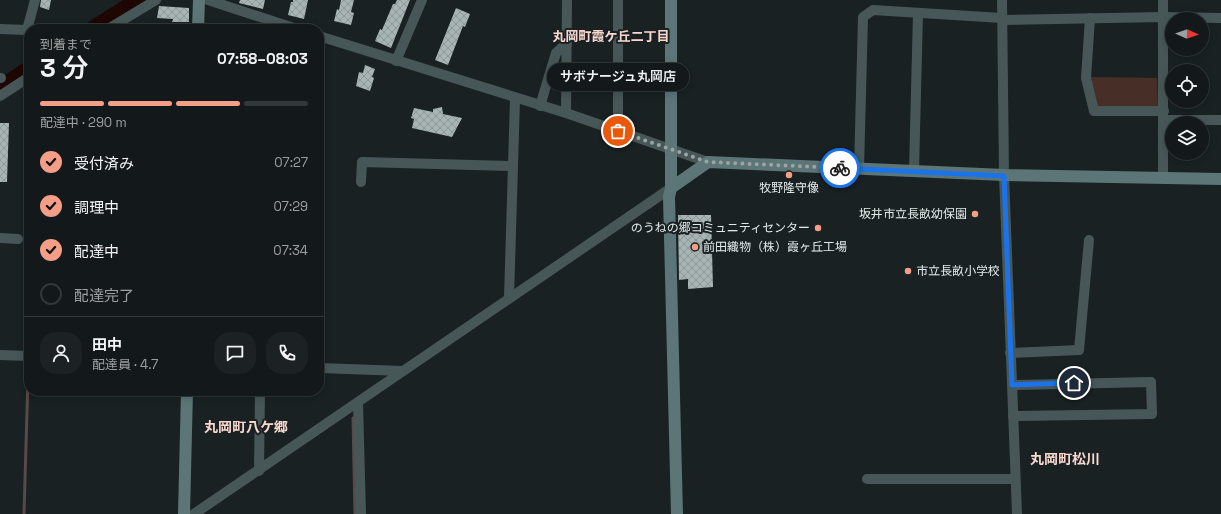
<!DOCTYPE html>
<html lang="ja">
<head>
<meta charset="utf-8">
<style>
	body { margin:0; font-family:"Space Grotesk","Noto Sans JP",sans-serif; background:#1c2223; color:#f1f3f6; height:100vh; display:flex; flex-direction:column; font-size:15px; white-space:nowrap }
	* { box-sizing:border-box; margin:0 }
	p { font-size:13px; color:#9da0a2 }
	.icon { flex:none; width:22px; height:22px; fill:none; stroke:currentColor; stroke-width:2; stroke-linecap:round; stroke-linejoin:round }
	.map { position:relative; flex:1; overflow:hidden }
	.drawer { position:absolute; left:24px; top:24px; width:300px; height:372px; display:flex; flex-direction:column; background:#13191a; border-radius:16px; box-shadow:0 2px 10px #0003,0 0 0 1px #323839 }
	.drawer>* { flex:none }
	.needle { width:26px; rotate:92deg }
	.controls { position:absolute; left:1165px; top:12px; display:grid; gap:8px }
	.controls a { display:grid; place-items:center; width:44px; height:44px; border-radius:50%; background:#13191a; box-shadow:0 2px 10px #0003,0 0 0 1px #323839; font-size:20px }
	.pin { position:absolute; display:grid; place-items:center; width:34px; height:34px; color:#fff; margin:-17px; border:2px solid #fff; border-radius:50%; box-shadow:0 1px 4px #0007 }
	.courier { position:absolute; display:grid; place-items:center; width:40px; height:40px; margin:-20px; border:3px solid #1a73e8; border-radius:50%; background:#fff; color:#222; box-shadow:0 1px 5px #0007 }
	.bubble { position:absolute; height:28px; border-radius:14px; background:#13191a; box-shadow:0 2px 10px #0003,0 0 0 1px #323839; font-size:13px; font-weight:600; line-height:28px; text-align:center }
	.overview em { font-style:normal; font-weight:600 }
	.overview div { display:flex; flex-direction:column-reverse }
	.overview { display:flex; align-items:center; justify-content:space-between; height:68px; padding:0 16px }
	h1 { font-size:26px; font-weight:600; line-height:30px }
	.bar { display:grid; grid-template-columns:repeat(4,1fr); gap:6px 4px; align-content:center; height:48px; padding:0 16px }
	.bar i { height:5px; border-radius:3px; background:#323839 }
	.bar .active { background:#f49e88 }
	.bar p { grid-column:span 4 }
	.line { display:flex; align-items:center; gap:10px; padding:0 16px; border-top:1px solid #323839 }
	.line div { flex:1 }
	.round { display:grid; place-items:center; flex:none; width:42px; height:42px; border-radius:16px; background:#1c2223 }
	ol { padding:0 16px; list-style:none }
	li { display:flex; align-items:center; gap:12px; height:44px }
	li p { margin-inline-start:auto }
	li .icon { padding:4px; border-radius:50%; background:#f49e88; color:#111; stroke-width:4 }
	li:last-child { color:#9da0a2 }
	li i { width:22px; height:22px; border:2px solid #323839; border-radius:50% }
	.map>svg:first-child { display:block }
	.park { fill:#472f28 }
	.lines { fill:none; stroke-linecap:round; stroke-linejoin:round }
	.stream { stroke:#594a47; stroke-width:3 }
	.river { stroke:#1e0602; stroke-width:18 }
	.building { fill:url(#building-cross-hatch) }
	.street { stroke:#475758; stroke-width:10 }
	.secondary { stroke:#5c7678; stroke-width:12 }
	.done { stroke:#9ca3a3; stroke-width:4; stroke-dasharray:0 7.2 }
	.route { stroke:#1a73e8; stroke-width:5 }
	.poi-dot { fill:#f49e88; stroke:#192122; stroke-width:1.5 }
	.labels { text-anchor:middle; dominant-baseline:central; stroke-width:4; stroke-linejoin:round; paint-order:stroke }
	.poi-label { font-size:12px; fill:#e3e9e9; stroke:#192122; text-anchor:end }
	.neighbourhood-label { font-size:13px; font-weight:bold; fill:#f9d7ce; stroke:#192122 }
	.quarter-label { font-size:14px; font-weight:bold; fill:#f9d7ce; stroke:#192122 }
</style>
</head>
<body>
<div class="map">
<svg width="1221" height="514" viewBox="0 0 1221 514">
	<defs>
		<pattern id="building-cross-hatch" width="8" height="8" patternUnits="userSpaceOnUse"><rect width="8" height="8" fill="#a8b3b4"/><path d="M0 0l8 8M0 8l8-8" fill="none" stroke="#8f9898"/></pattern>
	</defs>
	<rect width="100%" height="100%" fill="#192122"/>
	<polygon class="park" points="1091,77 1157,78 1158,108 1095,109"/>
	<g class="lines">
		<g class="stream">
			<polyline points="353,418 355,514"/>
			<polyline points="24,514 29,343"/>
		</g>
		<g class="river">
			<polyline points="94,29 140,0"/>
			<polyline points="0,89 29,70"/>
		</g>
	</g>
	<g class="building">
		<polygon points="41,0 51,0 49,10 40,7"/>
		<polygon points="240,0 265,0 263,9 239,3"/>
		<polygon points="293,0 308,0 304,19 288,15 291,2 293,2"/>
		<polygon points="341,0 354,0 351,12 354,13 351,25 334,21 337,9 339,10"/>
		<polygon points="397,0 410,0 391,48 375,41 380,29 382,30 393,4 395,4"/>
		<polygon points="159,6 189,8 189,22 172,22 173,19 157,18"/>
		<polygon points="456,8 470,14 465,27 463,26 448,65 435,60"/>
		<polygon points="365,65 375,69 372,77 374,78 370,91 356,86 359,72 363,73"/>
		<polygon points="442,107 443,114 462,118 452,137 412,128 414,119 411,118 414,108 433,112 433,109"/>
		<polygon points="0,123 9,123 7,182 0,182"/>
		<polygon points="678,215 711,215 713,287 688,289 688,279 679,280"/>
	</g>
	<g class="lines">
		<g class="street">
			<polyline points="208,0 297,29"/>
			<polyline points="1002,0 1004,175 1017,514"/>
			<polyline points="1090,18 1086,78 1094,111 1164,111"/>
			<polyline points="1002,20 1163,17 1221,18"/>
			<polyline points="0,29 27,30 35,0"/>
			<polyline points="108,29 156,0"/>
			<polyline points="319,36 566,113 708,162"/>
			<polyline points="396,61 422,0"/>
			<polyline points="0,78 1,78"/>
			<polyline points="0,96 29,77"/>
			<polyline points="540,106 556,53 567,43"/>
			<polyline points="566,113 567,0"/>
			<polyline points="1164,120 1221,120"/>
			<polyline points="618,131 618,0"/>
			<polyline points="859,169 863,17 873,10 1002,18"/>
			<polyline points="914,171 918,13"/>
			<polyline points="1163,178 1163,0"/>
			<polyline points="361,182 362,162 513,166"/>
			<polyline points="0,238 18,239"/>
			<polyline points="509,298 515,99"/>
			<polyline points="1010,353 1079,350 1089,240"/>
			<polyline points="0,355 29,356"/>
			<polyline points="319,368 403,371"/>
			<polyline points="1012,385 1151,382 1152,414 1013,416"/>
			<polyline points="358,403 361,514"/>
			<polyline points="259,471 260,391"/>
			<polyline points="867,479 1015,479"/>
			<polyline points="194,514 671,188"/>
		</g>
		<g class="secondary">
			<polyline points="671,0 671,188 669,197 677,514"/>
			<polyline points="198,29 199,0"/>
			<polyline points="671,188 708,162 1004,175 1221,179"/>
			<polyline points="184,514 187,391"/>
		</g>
	</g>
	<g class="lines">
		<polyline class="done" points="618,131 708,162 840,168"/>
		<polyline class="route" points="840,168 1004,176 1012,385 1074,383"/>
	</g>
	<g class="poi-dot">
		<circle cx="789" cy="175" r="4"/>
		<circle cx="975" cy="214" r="4"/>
		<circle cx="818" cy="228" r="4"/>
		<circle cx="695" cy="247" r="4"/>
		<circle cx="908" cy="271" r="4"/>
	</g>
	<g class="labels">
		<g class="poi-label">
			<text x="789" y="188" text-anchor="middle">牧野隆守像</text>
			<text x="967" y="214">坂井市立長畝幼保園</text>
			<text x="810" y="228">のうねの郷コミュニティセンター</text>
			<text x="703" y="247" text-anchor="start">前田織物（株）霞ヶ丘工場</text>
			<text x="916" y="271" text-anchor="start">市立長畝小学校</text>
		</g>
		<g class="neighbourhood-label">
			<text x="611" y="36">丸岡町霞ケ丘二丁目</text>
		</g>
		<g class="quarter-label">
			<text x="246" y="427">丸岡町八ケ郷</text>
			<text x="1065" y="459">丸岡町松川</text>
		</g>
	</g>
</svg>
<div class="controls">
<a><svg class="needle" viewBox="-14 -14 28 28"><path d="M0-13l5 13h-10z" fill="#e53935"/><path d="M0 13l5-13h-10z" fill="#9da0a2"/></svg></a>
<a><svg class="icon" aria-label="locate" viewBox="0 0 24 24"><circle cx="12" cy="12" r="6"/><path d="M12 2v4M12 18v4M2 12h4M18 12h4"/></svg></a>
<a><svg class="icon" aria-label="layers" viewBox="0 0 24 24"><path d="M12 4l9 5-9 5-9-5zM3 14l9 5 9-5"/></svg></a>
</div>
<div class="pin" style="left:618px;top:131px;background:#ea580c"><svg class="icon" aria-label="bag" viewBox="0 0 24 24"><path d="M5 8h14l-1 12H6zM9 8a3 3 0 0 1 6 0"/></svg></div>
<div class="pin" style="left:1074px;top:383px;background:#1f2937"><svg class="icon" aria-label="home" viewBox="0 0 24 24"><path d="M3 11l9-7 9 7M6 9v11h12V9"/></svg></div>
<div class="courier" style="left:840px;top:168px"><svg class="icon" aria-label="bike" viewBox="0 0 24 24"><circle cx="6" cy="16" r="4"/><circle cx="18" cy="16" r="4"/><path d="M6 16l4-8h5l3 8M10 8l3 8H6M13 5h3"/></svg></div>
<div class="bubble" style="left:547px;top:63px;width:142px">サボナージュ丸岡店</div>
<section class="drawer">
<div class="overview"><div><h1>3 分</h1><p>到着まで</p></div><em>07:58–08:03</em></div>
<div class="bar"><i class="active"></i><i class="active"></i><i class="active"></i><i></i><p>配達中 · 290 m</p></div>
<ol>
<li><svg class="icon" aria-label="check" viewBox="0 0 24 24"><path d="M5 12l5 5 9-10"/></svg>受付済み<p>07:27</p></li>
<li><svg class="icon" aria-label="check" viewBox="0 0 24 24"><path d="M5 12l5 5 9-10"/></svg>調理中<p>07:29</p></li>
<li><svg class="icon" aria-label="check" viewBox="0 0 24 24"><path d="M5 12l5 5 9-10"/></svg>配達中<p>07:34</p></li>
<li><i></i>配達完了</li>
</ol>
<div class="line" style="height:72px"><a class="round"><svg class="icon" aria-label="person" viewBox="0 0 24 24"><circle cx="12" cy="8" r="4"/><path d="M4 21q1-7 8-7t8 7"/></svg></a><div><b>田中</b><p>配達員 · 4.7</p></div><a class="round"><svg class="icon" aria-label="chat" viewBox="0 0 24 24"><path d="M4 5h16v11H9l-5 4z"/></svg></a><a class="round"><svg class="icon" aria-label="phone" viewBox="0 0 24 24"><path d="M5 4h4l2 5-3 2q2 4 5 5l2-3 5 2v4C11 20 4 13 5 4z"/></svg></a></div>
</section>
</div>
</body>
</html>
